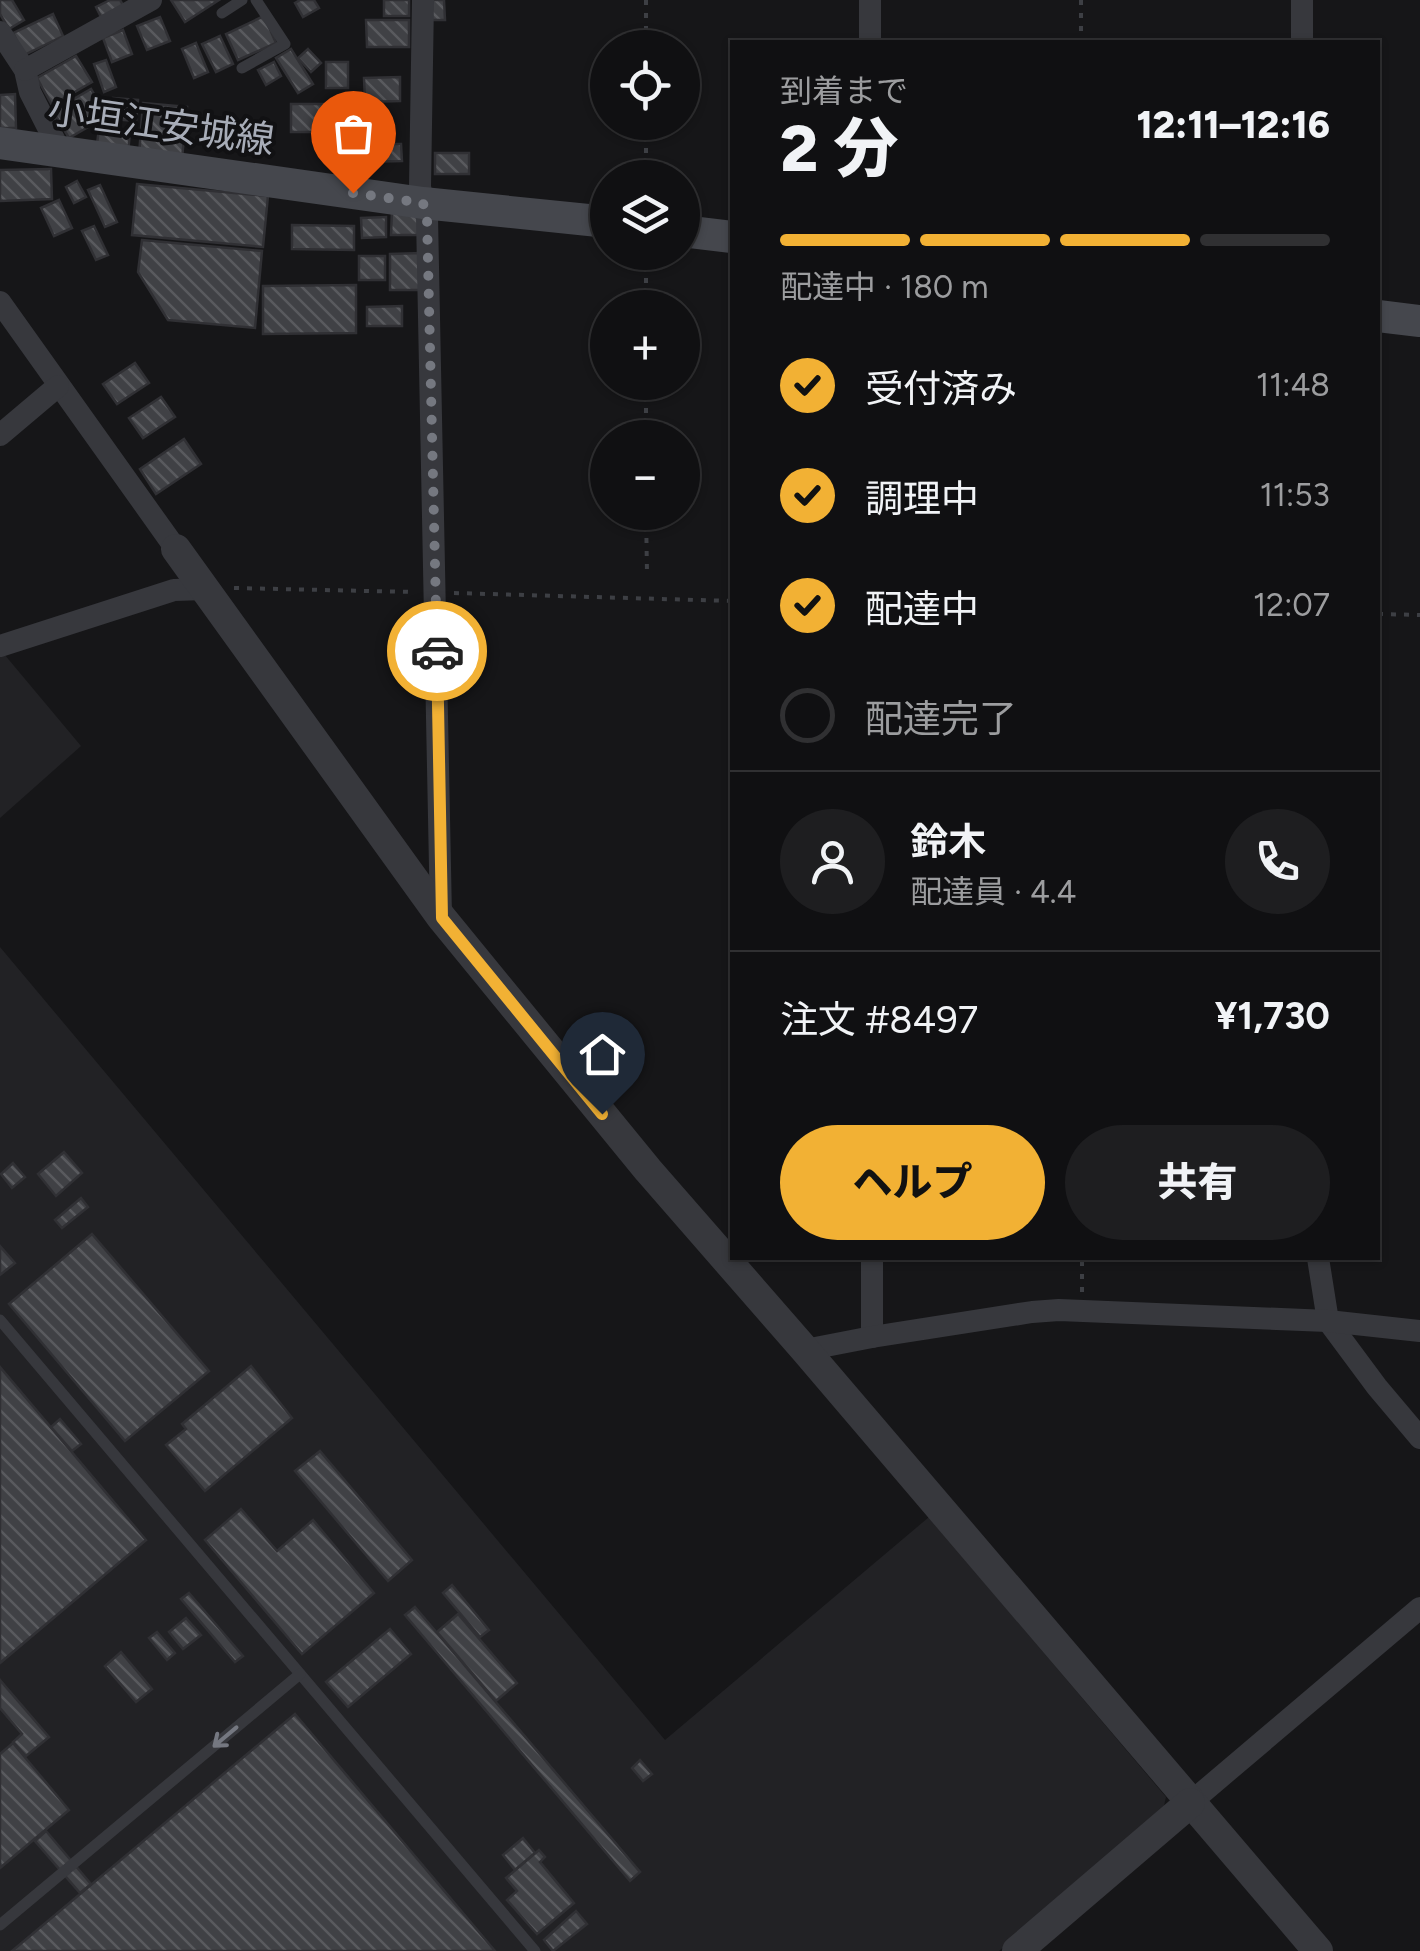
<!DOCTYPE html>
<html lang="ja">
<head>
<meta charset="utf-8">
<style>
	body { margin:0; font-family:Figtree,"Noto Sans JP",sans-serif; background:#1e1e20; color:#f1f3f6; height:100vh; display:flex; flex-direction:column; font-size:38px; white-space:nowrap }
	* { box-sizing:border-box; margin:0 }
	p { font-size:32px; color:#9c9d9f }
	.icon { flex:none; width:55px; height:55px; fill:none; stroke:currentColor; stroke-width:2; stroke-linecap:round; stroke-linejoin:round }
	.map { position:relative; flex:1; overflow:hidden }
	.panel { position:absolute; left:730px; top:40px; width:650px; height:1220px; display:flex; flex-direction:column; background:#101012; border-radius:0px; box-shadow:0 2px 8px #0004,0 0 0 2px #303032 }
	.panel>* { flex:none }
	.buttons { position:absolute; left:590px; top:30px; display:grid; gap:20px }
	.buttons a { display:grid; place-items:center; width:110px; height:110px; border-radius:50%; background:#101012; box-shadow:0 2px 8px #0004,0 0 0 2px #303032; font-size:50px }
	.pin { position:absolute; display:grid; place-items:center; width:85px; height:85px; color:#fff; margin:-102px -42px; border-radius:50% 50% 50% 0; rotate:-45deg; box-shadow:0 0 10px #0007 }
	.pin .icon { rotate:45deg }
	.courier { position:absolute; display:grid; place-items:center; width:100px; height:100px; margin:-50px; border:8px solid #f2b134; border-radius:50%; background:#fff; color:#222; box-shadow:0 2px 12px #0007 }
	.head em { font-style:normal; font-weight:800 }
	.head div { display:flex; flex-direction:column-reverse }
	.head { display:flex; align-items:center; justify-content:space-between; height:170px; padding:0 50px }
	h1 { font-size:65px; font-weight:800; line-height:75px }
	.bar { display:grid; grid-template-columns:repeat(4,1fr); gap:15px 10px; align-content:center; height:120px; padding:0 50px }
	.bar i { height:12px; border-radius:8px; background:#303032 }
	.bar .current { background:#f2b134 }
	.bar p { grid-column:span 4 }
	.line { display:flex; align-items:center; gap:25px; padding:0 50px; border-top:2px solid #303032 }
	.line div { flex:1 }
	.round { display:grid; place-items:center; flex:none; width:105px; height:105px; border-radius:52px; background:#1e1e20 }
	ol { padding:0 50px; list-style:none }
	li { display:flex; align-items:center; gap:30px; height:110px }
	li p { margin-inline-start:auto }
	li .icon { padding:10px; border-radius:50%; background:#f2b134; color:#111; stroke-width:4 }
	li:last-child { color:#9c9d9f }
	li i { width:55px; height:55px; border:5px solid #303032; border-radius:50% }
	.cta { display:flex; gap:20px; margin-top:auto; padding:20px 50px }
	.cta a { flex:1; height:115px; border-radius:60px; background:#f2b134; color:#111; font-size:40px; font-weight:800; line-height:115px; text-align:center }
	.cta a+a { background:#1e1e20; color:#f1f3f6 }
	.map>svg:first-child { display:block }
	.built { fill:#222225 }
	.building { fill:url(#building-back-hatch); stroke:#303034; stroke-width:2.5 }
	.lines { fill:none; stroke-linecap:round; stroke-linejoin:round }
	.path { stroke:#3d3f44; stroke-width:4; stroke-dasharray:5 8; stroke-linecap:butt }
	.service { stroke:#37383d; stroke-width:11 }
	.minor { stroke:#37383d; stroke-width:22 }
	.tertiary { stroke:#37383d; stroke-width:30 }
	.secondary { stroke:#45474d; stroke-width:32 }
	.oneway { stroke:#757881 }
	.done { stroke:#757880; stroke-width:10; stroke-dasharray:0 18 }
	.route { stroke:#f2b134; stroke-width:12 }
	.labels { text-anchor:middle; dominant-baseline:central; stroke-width:8; stroke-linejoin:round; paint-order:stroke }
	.street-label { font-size:38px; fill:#a8adb8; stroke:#111113 }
</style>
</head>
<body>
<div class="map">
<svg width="1420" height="1951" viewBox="0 0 1420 1951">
	<defs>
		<pattern id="building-back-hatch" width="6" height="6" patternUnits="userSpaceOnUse" patternTransform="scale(2.5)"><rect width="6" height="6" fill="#404145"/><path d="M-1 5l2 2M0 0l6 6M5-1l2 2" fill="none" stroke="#595a5e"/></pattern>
	</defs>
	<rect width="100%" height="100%" fill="#161618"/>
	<g class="built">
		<polygon points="4,654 81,746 0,818 0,656"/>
		<polygon points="0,947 665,1740 929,1517 1166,1797 1163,1810 999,1951 0,1951"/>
	</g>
	<g class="building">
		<polygon points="0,0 12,0 24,20 9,29 0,14"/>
		<polygon points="110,0 120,0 126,10 103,21 96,7"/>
		<polygon points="171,0 219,0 185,22"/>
		<polygon points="300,0 314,0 319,8 303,17 295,3"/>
		<rect x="384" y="0" width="25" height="16"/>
		<polygon points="427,0 444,0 445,20 427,20"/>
		<polygon points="53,14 63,36 24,55 13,33"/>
		<polygon points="264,16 276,43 238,60 226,34"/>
		<polygon points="160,17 170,41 147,50 137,26"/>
		<polygon points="366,20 409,20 409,47 367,47"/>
		<polygon points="123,30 132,54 112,62 103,38"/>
		<polygon points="220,36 233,64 216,72 202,44"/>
		<polygon points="196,43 208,72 194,78 182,49"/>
		<polygon points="291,49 313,84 298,93 276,58"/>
		<polygon points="308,49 321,63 311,72 298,58"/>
		<polygon points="76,56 92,82 52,105 37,78"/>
		<polygon points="106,60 116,87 104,92 94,64"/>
		<polygon points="274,62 281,76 266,85 258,70"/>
		<rect x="326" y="62" width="22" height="26"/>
		<polygon points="400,77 400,101 365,102 364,78"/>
		<polygon points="91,89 107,116 69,138 53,111"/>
		<polygon points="15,94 16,128 0,128 0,95"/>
		<polygon points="113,98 138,100 136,121 112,119"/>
		<polygon points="143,103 187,107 182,159 139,155"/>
		<rect x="291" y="104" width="45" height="28"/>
		<polygon points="99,128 130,131 128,155 96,152"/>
		<polygon points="364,144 401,144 402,161 364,162"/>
		<rect x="435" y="153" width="34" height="21"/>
		<polygon points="51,169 52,199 0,201 0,170"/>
		<polygon points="77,181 86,197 74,203 66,187"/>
		<polygon points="137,184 268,196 263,247 132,235"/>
		<polygon points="100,185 117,222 105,227 88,190"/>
		<polygon points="59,200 72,228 54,236 41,208"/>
		<polygon points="392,210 420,211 419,235 391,235"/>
		<polygon points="386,217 386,237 362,238 361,218"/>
		<polygon points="292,225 354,226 354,250 292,249"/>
		<polygon points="94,226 108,255 96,260 82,231"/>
		<polygon points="142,240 262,251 255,328 168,320 138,272"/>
		<polygon points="421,253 421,290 390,290 390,254"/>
		<rect x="359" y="256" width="26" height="24"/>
		<polygon points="356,285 356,333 263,334 263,286"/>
		<polygon points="402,306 402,326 367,326 367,307"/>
		<polygon points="135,363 149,383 117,404 103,384"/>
		<polygon points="161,397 175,417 143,438 129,418"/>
		<polygon points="184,439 201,464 156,494 140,469"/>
		<polygon points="64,1152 82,1173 56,1196 38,1174"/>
		<polygon points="13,1163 25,1177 12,1188 1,1174"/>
		<polygon points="81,1198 88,1207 62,1228 55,1220"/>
		<polygon points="92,1234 209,1371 125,1441 9,1304"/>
		<polygon points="0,1246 15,1263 0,1275"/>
		<polygon points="251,1366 292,1418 205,1491 166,1445 186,1429 182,1424"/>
		<polygon points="0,1367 146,1540 0,1663"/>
		<polygon points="60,1419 81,1444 72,1451 51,1427"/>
		<polygon points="320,1451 412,1560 388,1581 295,1471"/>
		<polygon points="241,1509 277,1551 313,1520 374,1593 302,1654 205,1540"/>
		<polygon points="452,1585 489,1630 480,1637 443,1593"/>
		<polygon points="189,1593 243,1656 235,1662 181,1599"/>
		<polygon points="415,1607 640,1872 630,1881 405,1615"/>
		<polygon points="458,1614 517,1683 496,1701 437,1632"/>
		<polygon points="186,1618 201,1635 183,1649 169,1632"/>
		<polygon points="390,1629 411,1654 348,1707 326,1682"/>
		<polygon points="157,1632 175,1653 167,1660 149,1638"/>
		<polygon points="121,1652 152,1689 136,1702 105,1666"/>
		<polygon points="0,1680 49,1737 26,1756 13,1742 22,1734 0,1708"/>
		<polygon points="295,1714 495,1951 12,1951"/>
		<polygon points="13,1743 69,1810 0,1868 0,1754"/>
		<polygon points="640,1760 652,1774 643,1781 632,1768"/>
		<polygon points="46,1831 91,1884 80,1893 35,1841"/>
		<polygon points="523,1838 535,1853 515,1870 503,1855"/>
		<polygon points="539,1850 545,1857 540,1862 574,1903 537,1934 507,1900 517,1891 506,1878"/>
		<polygon points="576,1911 587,1924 553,1951 544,1940"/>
	</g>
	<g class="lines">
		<g class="path">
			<polyline points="646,0 646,48"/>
			<polyline points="1081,0 1081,42"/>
			<polyline points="646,122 646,178"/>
			<polyline points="646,252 646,308"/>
			<polyline points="646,382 646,438"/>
			<polyline points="646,512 647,573"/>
			<polyline points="234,588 414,592"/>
			<polyline points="454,593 732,601"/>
			<polyline points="1378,614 1420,615"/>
			<polyline points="1082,1292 1082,1258"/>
		</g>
		<g class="service">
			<polyline points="222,13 242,0"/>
			<polyline points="242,68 285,44 256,0"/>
			<polyline points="0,1320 535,1951"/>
			<polyline points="0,1925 300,1674"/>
		</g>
		<g class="minor">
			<polyline points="423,0 420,187 427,217 441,917"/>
			<polyline points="870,0 870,42"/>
			<polyline points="1302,0 1302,42"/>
			<polyline points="0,32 25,70 30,92 61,153"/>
			<polyline points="25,70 151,0"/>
			<polyline points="0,302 176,549"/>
			<polyline points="0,435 58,386"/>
			<polyline points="0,646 174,590 205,589"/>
			<polyline points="872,1258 872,1337"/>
			<polyline points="1318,1258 1328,1321 1377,1387 1420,1438"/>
			<polyline points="805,1350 872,1337 1032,1312 1059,1310 1328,1321 1420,1331"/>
			<polyline points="1190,1803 1420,1608"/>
		</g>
		<g class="tertiary">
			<polyline points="176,549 441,917 648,1170 805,1350 1318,1951"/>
			<polyline points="1017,1951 1190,1803"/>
		</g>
		<g class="secondary">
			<polyline points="0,143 423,203 608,222"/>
			<polyline points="682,231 732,237"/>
			<polyline points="1378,316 1420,321"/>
		</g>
	</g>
	<defs><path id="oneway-shaft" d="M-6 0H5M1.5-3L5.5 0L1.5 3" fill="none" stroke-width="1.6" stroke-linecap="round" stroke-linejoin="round" transform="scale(2.5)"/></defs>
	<use class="oneway" href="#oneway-shaft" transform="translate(225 1737) rotate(140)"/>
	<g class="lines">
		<polyline class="done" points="353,193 423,203 427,218 437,651"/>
		<polyline class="route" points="437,651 442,918 602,1114"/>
	</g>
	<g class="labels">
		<g class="street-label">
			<text transform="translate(161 125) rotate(8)">小垣江安城線</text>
		</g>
	</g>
</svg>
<div class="buttons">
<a><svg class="icon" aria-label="locate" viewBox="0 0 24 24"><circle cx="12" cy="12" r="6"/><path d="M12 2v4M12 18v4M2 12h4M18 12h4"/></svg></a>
<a><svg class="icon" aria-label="layers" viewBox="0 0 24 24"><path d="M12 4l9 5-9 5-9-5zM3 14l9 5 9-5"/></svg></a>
<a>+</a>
<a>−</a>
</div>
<div class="pin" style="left:353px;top:193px;background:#ea580c"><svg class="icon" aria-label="bag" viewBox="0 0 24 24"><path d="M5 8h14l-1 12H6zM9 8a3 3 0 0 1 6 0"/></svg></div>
<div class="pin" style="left:602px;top:1114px;background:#1f2937"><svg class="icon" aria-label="home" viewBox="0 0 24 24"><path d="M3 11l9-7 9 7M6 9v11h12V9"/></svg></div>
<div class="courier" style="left:437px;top:651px"><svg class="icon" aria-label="car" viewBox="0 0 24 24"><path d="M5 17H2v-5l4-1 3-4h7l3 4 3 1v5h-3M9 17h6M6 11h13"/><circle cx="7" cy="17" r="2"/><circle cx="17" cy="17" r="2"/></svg></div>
<section class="panel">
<div class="head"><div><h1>2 分</h1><p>到着まで</p></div><em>12:11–12:16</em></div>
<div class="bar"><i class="current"></i><i class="current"></i><i class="current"></i><i></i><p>配達中 · 180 m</p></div>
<ol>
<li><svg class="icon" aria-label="check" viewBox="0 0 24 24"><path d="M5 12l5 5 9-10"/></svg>受付済み<p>11:48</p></li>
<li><svg class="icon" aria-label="check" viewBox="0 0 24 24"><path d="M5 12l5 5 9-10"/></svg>調理中<p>11:53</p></li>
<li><svg class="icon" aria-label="check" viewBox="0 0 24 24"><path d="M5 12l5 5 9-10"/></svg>配達中<p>12:07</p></li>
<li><i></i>配達完了</li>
</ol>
<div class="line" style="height:180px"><a class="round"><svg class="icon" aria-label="person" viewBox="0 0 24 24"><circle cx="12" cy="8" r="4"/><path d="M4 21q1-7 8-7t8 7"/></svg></a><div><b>鈴木</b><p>配達員 · 4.4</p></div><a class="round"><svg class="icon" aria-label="phone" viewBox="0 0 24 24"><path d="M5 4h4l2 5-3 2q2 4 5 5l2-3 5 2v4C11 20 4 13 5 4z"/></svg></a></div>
<div class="line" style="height:130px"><div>注文 #8497</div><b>¥1,730</b></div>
<div class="cta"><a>ヘルプ</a><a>共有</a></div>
</section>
</div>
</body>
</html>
